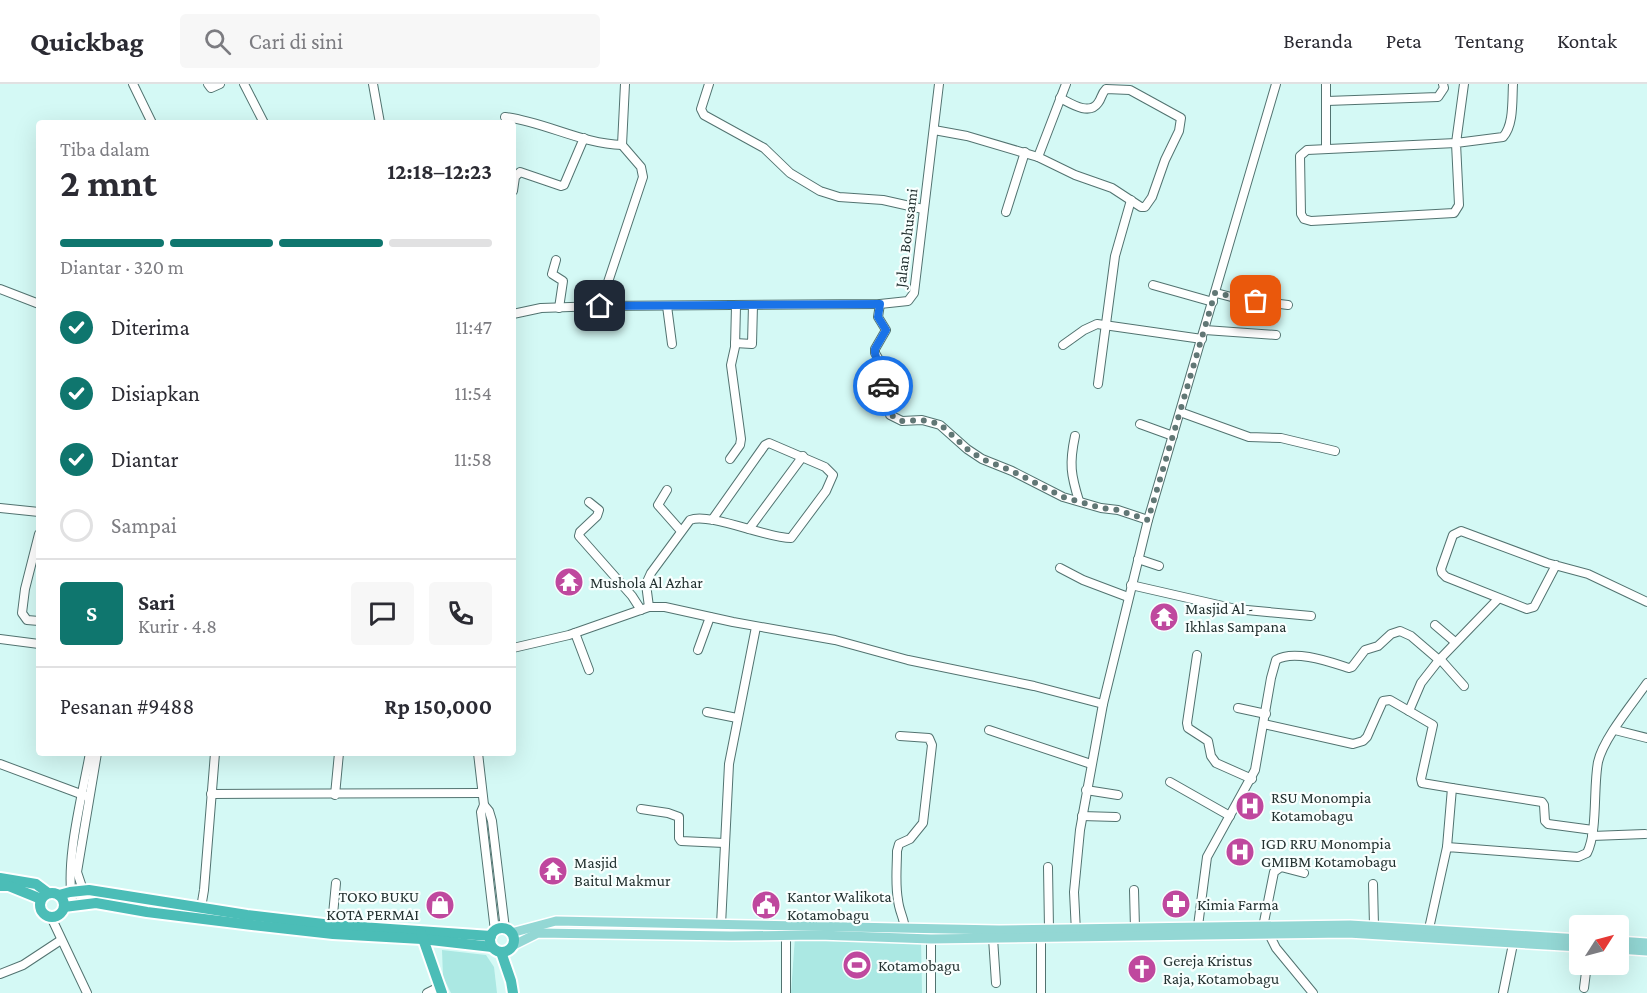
<!DOCTYPE html>
<html lang="id">
<head>
<meta charset="utf-8">
<style>
	body { margin:0; font-family:"Crimson Pro",serif; background:#f7f7f7; color:#2b2b33; height:100vh; display:flex; flex-direction:column; font-size:22px; white-space:nowrap }
	* { box-sizing:border-box; margin:0 }
	p { font-size:20px; color:#7c7c81 }
	.icon { flex:none; width:33px; height:33px; fill:none; stroke:currentColor; stroke-width:2; stroke-linecap:round; stroke-linejoin:round }
	.map { position:relative; flex:1; overflow:hidden }
	.drawer { position:absolute; left:36px; top:36px; width:480px; height:636px; display:flex; flex-direction:column; background:#fff; border-radius:6px; box-shadow:0 6px 24px #0002 }
	.drawer>* { flex:none }
	.needle { width:39px; rotate:54deg }
	.tools { position:absolute; left:1569px; top:831px; display:grid; gap:12px }
	.tools a { display:grid; place-items:center; width:60px; height:60px; border-radius:6px; background:#fff; box-shadow:0 6px 24px #0002; font-size:30px }
	.pin { position:absolute; display:grid; place-items:center; width:51px; height:51px; color:#fff; margin:-26px; border-radius:12px; box-shadow:0 3px 9px #0006 }
	.courier { position:absolute; display:grid; place-items:center; width:60px; height:60px; margin:-30px; border:4px solid #1a73e8; border-radius:50%; background:#fff; color:#222; box-shadow:0 2px 8px #0007 }
	.head em { font-style:normal; font-weight:700 }
	.head div { display:flex; flex-direction:column-reverse }
	.head { display:flex; align-items:center; justify-content:space-between; height:102px; padding:0 24px }
	h1 { font-size:39px; font-weight:700; line-height:45px }
	.bar { display:grid; grid-template-columns:repeat(4,1fr); gap:9px 6px; align-content:center; height:72px; padding:0 24px }
	.bar i { height:8px; border-radius:4px; background:#e1e1e2 }
	.bar .current { background:#0f766e }
	.bar p { grid-column:span 4 }
	.line { display:flex; align-items:center; gap:15px; padding:0 24px; border-top:2px solid #e1e1e2 }
	.line div { flex:1 }
	.round { display:grid; place-items:center; flex:none; width:63px; height:63px; border-radius:6px; background:#f7f7f7 }
	ol { padding:0 24px; list-style:none }
	li { display:flex; align-items:center; gap:18px; height:66px }
	li p { margin-inline-start:auto }
	li .icon { padding:6px; border-radius:50%; background:#0f766e; color:#fff; stroke-width:4 }
	li:last-child { color:#7c7c81 }
	li i { width:33px; height:33px; border:3px solid #e1e1e2; border-radius:50% }
	header { display:flex; align-items:center; gap:36px; box-sizing:border-box; height:84px; padding:0 30px; background:#fff; border-bottom:2px solid #e1e1e2 }
	header strong { font-size:28px }
	nav { display:flex; gap:33px; margin-inline-start:auto; font-size:21px }
	.search { width:420px; height:54px; background:#f7f7f7; display:flex; align-items:center; gap:15px; box-sizing:border-box; padding:0 21px; border-radius:6px; color:#7c7c81; font-size:22px }
	.map>svg:first-child { display:block }
	.green { fill:#abe8e3 }
	.lines { fill:none; stroke-linecap:round; stroke-linejoin:round }
	.minor-casing { stroke:#527370; stroke-width:10 }
	.major-casing { stroke:#fff; stroke-width:12 }
	.highway-casing { stroke:#fff; stroke-width:14 }
	.minor { stroke:#fff; stroke-width:8 }
	.major { stroke:#93d7d4; stroke-width:9 }
	.highway { stroke:#4bbdb7; stroke-width:10 }
	.done { stroke:#617775; stroke-width:6; stroke-dasharray:0 10.8 }
	.route { stroke:#1a73e8; stroke-width:8 }
	.labels { text-anchor:middle; dominant-baseline:central; stroke-width:4.5; stroke-linejoin:round; paint-order:stroke }
	.street-label { font-size:16px; fill:#233130; stroke:#f8fffe }
	.poi-label { font-size:16px; fill:#233130; stroke:#f8fffe; text-anchor:start }
</style>
</head>
<body>
<header>
<strong>Quickbag</strong>
<div class="search"><svg class="icon" aria-label="search" viewBox="0 0 24 24"><circle cx="10" cy="10" r="6"/><path d="M15 15l6 6"/></svg>Cari di sini</div>
<nav><a>Beranda</a><a>Peta</a><a>Tentang</a><a>Kontak</a></nav>
</header>
<div class="map">
<svg width="1647" height="909" viewBox="0 0 1647 909">
	<rect width="100%" height="100%" fill="#d4f9f5"/>
	<g class="green">
		<polygon points="795,853 921,854 922,909 791,909"/>
		<polygon points="442,866 486,871 494,883 497,909 451,909 443,893"/>
	</g>
	<g class="lines">
		<g class="minor-casing">
			<g id="minor">
				<polyline points="133,0 152,39"/>
				<polyline points="208,0 211,4 220,0"/>
				<polyline points="244,0 264,39"/>
				<polyline points="373,0 380,39"/>
				<polyline points="709,0 701,25 704,31 764,64 790,89 820,107 839,113 883,116 923,125"/>
				<polyline points="1326,0 1326,65"/>
				<path d="M1464,0L1456,59L1459,121L1454,129L1311,137L1304,135L1301,130L1300,72L1307,66L1456,59L1503,53C1514,41 1512,16 1513,0"/>
				<polyline points="1327,17 1438,13 1444,4 1443,0"/>
				<path d="M505,33C545,38 582,60 622,61"/>
				<path d="M934,46L967,52L1038,73L1075,91L1112,104L1141,123H1145L1152,113L1165,76L1179,47L1181,34L1130,6L1106,5C1101,10 1102,14 1098,19C1089,32 1070,19 1060,14"/>
				<polyline points="1038,73 1066,0"/>
				<polyline points="513,107 515,93 520,88 561,102 564,101 584,54"/>
				<polyline points="1006,128 1025,68"/>
				<polyline points="556,176 552,190 563,197 559,224"/>
				<polyline points="1153,201 1213,218"/>
				<polyline points="0,205 39,220"/>
				<polyline points="1216,209 1239,215 1288,221"/>
				<polyline points="880,220 878,233 886,246 875,265 875,269 878,274 882,300 887,309 890,331 902,337 922,336 940,341 967,365 982,375 1012,387 1063,413 1101,424 1118,426 1148,436"/>
				<polyline points="600,222 643,93 641,83 622,61 625,0"/>
				<polyline points="667,222 672,260"/>
				<polyline points="513,230 541,224 600,222 880,220 908,217 914,209 939,0"/>
				<polyline points="1205,246 1276,251"/>
				<polyline points="735,259 752,260 753,221"/>
				<polyline points="1063,261 1084,246 1097,240 1202,255"/>
				<polyline points="1098,300 1115,172 1131,116"/>
				<polyline points="1180,328 1249,353 1281,354 1335,367"/>
				<polyline points="1140,340 1173,352"/>
				<path d="M1075,352C1069,380 1071,391 1079,417"/>
				<polyline points="730,375 740,361 741,355 731,281 735,263 736,222"/>
				<polyline points="667,406 658,421 681,447"/>
				<polyline points="589,418 599,426 597,432 580,448 579,452 632,512 641,526"/>
				<polyline points="0,424 39,428"/>
				<polyline points="749,445 803,372"/>
				<polyline points="39,450 25,505 22,529 27,536 39,537"/>
				<polyline points="1138,475 1159,482"/>
				<polyline points="1556,481 1534,523 1527,525 1446,493 1442,489 1441,485 1453,451 1461,447 1547,479 1588,490 1647,518"/>
				<polyline points="1060,484 1083,496 1128,513"/>
				<polyline points="1131,501 1236,525 1311,532"/>
				<path d="M649,523L646,500L651,489L690,436C709,428 766,454 791,454L826,407L833,391L825,383L769,359L765,361L712,436"/>
				<polyline points="1435,541 1455,558"/>
				<polyline points="575,549 589,586"/>
				<polyline points="0,555 39,560"/>
				<polyline points="513,564 569,551 649,523 665,523 733,538 835,556 908,576 1034,602 1103,620"/>
				<polyline points="698,566 710,533"/>
				<polyline points="1197,571 1187,639 1188,644 1208,657 1211,672 1216,679 1252,695"/>
				<polyline points="1440,575 1464,602"/>
				<polyline points="1238,624 1266,630"/>
				<polyline points="707,628 737,634"/>
				<polyline points="1264,640 1353,660 1363,657 1367,653 1383,617 1390,616 1409,627"/>
				<polyline points="989,646 1091,680"/>
				<polyline points="1615,646 1647,654"/>
				<path d="M900,652L929,654L932,661L923,739L910,755L899,760L897,767C897,783 895,800 898,816C899,827 904,834 905,845"/>
				<polyline points="478,669 484,721 481,728 495,847"/>
				<polyline points="0,680 86,712"/>
				<polyline points="1170,698 1230,732"/>
				<polyline points="1452,704 1542,718 1544,721 1545,737 1548,740 1593,746"/>
				<polyline points="1086,706 1118,711"/>
				<polyline points="211,710 482,709"/>
				<polyline points="335,711 339,669"/>
				<polyline points="484,721 489,727 492,737 505,845"/>
				<polyline points="641,725 668,729 679,733 679,754 681,757 724,759"/>
				<polyline points="1082,732 1116,733"/>
				<polyline points="1592,752 1645,750"/>
				<polyline points="1447,763 1452,704 1422,699 1421,695 1433,641 1409,627 1421,599 1439,576 1498,515"/>
				<polyline points="1048,783 1049,845"/>
				<polyline points="1373,800 1374,842"/>
				<polyline points="1134,806 1135,844"/>
				<polyline points="84,819 83,806 77,788 97,669"/>
				<path d="M73,822C64,779 82,713 90,669"/>
				<polyline points="201,824 204,806 215,669"/>
				<polyline points="51,833 87,909"/>
				<polyline points="332,841 336,799"/>
				<polyline points="721,841 729,680 756,543"/>
				<path d="M1198,842L1207,773L1255,686L1271,594L1276,576C1294,565 1330,578 1349,584L1352,583L1365,566L1378,562L1391,550L1400,547L1411,552L1439,576"/>
				<polyline points="1263,843 1274,788 1281,783 1304,789"/>
				<polyline points="1076,848 1074,808 1080,746 1103,620 1148,436 1276,0"/>
				<polyline points="1268,848 1276,864 1313,909"/>
				<path d="M1428,849L1447,763L1578,773L1587,769C1598,747 1593,704 1598,678C1603,655 1633,619 1647,599"/>
				<polyline points="993,854 996,899"/>
				<polyline points="0,890 23,881 61,856"/>
				<polyline points="1584,904 1587,880"/>
				<polyline points="427,909 439,903"/>
				<polyline points="786,909 786,846"/>
				<polyline points="931,909 931,851"/>
				<polyline points="1041,909 1041,853"/>
				<polyline points="1503,909 1514,855"/>
			</g>
		</g>
		<g class="major-casing">
			<g id="major">
				<polyline points="511,849 556,837 999,846 1350,841 1580,855"/>
				<polyline points="1618,857 1647,859"/>
				<polyline points="512,862 538,849 731,852 819,851 931,855 1348,849 1580,863"/>
				<polyline points="1618,865 1647,867"/>
			</g>
		</g>
		<g class="highway-casing">
			<g id="highway">
				<polyline points="0,794 36,800 48,809"/>
				<polyline points="0,802 9,802 41,815"/>
				<circle cx="52" cy="821" r="12"/>
				<polyline points="59,811 70,808 89,806 247,831 332,841 491,852"/>
				<polyline points="64,823 96,819 147,828 252,841 333,850 422,855 492,863"/>
				<circle cx="502" cy="856" r="12"/>
				<polyline points="421,849 442,909"/>
				<polyline points="501,868 511,897 513,909"/>
			</g>
		</g>
		<use href="#minor" class="minor"/>
		<use href="#major" class="major"/>
		<use href="#highway" class="highway"/>
	</g>
	<g class="lines">
		<polyline class="done" points="883,302 887,309 891,331 902,337 922,336 940,340 967,365 982,375 1012,387 1063,413 1101,424 1118,426 1148,436 1215,209 1256,217"/>
		<polyline class="route" points="600,222 880,220 878,233 886,246 875,265 875,269 883,302"/>
	</g>
	<defs>
		<g id="temple-disc" transform="scale(1.5)"><circle r="9.5" fill="#bf489e" stroke="#f8fffe"/><path d="M0-6L5-2H3V0L6.5 2.5H4V6H1.5V3h-3V6H-4V2.5H-6.5L-3 0V-2H-5Z" fill="#fff"/></g>
		<g id="hospital-disc" transform="scale(1.5)"><circle r="9.5" fill="#bf489e" stroke="#f8fffe"/><path d="M-5-5h3v3.5h4V-5h3V5h-3V1.5h-4V5h-3Z" fill="#fff"/></g>
		<g id="pharmacy-disc" transform="scale(1.5)"><circle r="9.5" fill="#bf489e" stroke="#f8fffe"/><path d="M-2-6h4v4h4v4h-4v4h-4v-4h-4v-4h4Z" fill="#fff"/></g>
		<g id="shop-disc" transform="scale(1.5)"><circle r="9.5" fill="#bf489e" stroke="#f8fffe"/><path d="M-5-2.5h2.3a2.7 3.5 0 0 1 5.4 0H5L5.5 6h-11ZM-1.5-2.5h3a1.5 2.3 0 0 0-3 0Z" fill="#fff"/></g>
		<g id="civic-disc" transform="scale(1.5)"><circle r="9.5" fill="#bf489e" stroke="#f8fffe"/><path d="M-.6-6.5H3V-4.5H.6V-3L4-1V1h2V6H-6V1h2V-1L-.6-3ZM-1.2 2.5V6h2.4V2.5Z" fill="#fff"/></g>
		<g id="stadium-disc" transform="scale(1.5)"><circle r="9.5" fill="#bf489e" stroke="#f8fffe"/><path d="M0-5a6.5 5 0 1 0 0 10a6.5 5 0 1 0 0-10ZM-3.5-1.8h7v3.6h-7Z" fill="#fff"/></g>
		<g id="church-disc" transform="scale(1.5)"><circle r="9.5" fill="#bf489e" stroke="#f8fffe"/><path d="M-1.2-6h2.4v3.5h3.3v2.4h-3.3V6h-2.4V-.1h-3.3v-2.4h3.3Z" fill="#fff"/></g>
	</defs>
	<g fill-rule="evenodd">
		<use href="#temple-disc" x="569" y="498"/>
		<use href="#temple-disc" x="1164" y="533"/>
		<use href="#hospital-disc" x="1250" y="722"/>
		<use href="#hospital-disc" x="1240" y="768"/>
		<use href="#temple-disc" x="553" y="787"/>
		<use href="#pharmacy-disc" x="1176" y="820"/>
		<use href="#shop-disc" x="440" y="821"/>
		<use href="#civic-disc" x="766" y="821"/>
		<use href="#stadium-disc" x="857" y="881"/>
		<use href="#church-disc" x="1142" y="885"/>
	</g>
	<g class="labels">
		<g class="street-label">
			<text transform="translate(906 154) rotate(-83)">Jalan Bohusami</text>
		</g>
		<g class="poi-label">
			<text x="590" y="498">Mushola Al Azhar</text>
			<text x="1185" y="524">Masjid Al -<tspan x="1185" dy="18">Ikhlas Sampana</tspan></text>
			<text x="1271" y="713">RSU Monompia<tspan x="1271" dy="18">Kotamobagu</tspan></text>
			<text x="1261" y="759">IGD RRU Monompia<tspan x="1261" dy="18">GMIBM Kotamobagu</tspan></text>
			<text x="574" y="778">Masjid<tspan x="574" dy="18">Baitul Makmur</tspan></text>
			<text x="419" y="812" text-anchor="end">TOKO BUKU<tspan x="419" dy="18">KOTA PERMAI</tspan></text>
			<text x="787" y="812">Kantor Walikota<tspan x="787" dy="18">Kotamobagu</tspan></text>
			<text x="1197" y="820">Kimia Farma</text>
			<text x="1163" y="876">Gereja Kristus<tspan x="1163" dy="18">Raja, Kotamobagu</tspan></text>
			<text x="878" y="881">Kotamobagu</text>
		</g>
	</g>
</svg>
<div class="tools">
<a><svg class="needle" viewBox="-14 -14 28 28"><path d="M0-13l5 13h-10z" fill="#e53935"/><path d="M0 13l5-13h-10z" fill="#7c7c81"/></svg></a>
</div>
<div class="pin" style="left:1256px;top:217px;background:#ea580c"><svg class="icon" aria-label="bag" viewBox="0 0 24 24"><path d="M5 8h14l-1 12H6zM9 8a3 3 0 0 1 6 0"/></svg></div>
<div class="pin" style="left:600px;top:222px;background:#1f2937"><svg class="icon" aria-label="home" viewBox="0 0 24 24"><path d="M3 11l9-7 9 7M6 9v11h12V9"/></svg></div>
<div class="courier" style="left:883px;top:302px"><svg class="icon" aria-label="car" viewBox="0 0 24 24"><path d="M5 17H2v-5l4-1 3-4h7l3 4 3 1v5h-3M9 17h6M6 11h13"/><circle cx="7" cy="17" r="2"/><circle cx="17" cy="17" r="2"/></svg></div>
<section class="drawer">
<div class="head"><div><h1>2 mnt</h1><p>Tiba dalam</p></div><em>12:18–12:23</em></div>
<div class="bar"><i class="current"></i><i class="current"></i><i class="current"></i><i></i><p>Diantar · 320 m</p></div>
<ol>
<li><svg class="icon" aria-label="check" viewBox="0 0 24 24"><path d="M5 12l5 5 9-10"/></svg>Diterima<p>11:47</p></li>
<li><svg class="icon" aria-label="check" viewBox="0 0 24 24"><path d="M5 12l5 5 9-10"/></svg>Disiapkan<p>11:54</p></li>
<li><svg class="icon" aria-label="check" viewBox="0 0 24 24"><path d="M5 12l5 5 9-10"/></svg>Diantar<p>11:58</p></li>
<li><i></i>Sampai</li>
</ol>
<div class="line" style="height:108px"><b class="round" style="background:#0f766e;color:#fff">S</b><div><b>Sari</b><p>Kurir · 4.8</p></div><a class="round"><svg class="icon" aria-label="chat" viewBox="0 0 24 24"><path d="M4 5h16v11H9l-5 4z"/></svg></a><a class="round"><svg class="icon" aria-label="phone" viewBox="0 0 24 24"><path d="M5 4h4l2 5-3 2q2 4 5 5l2-3 5 2v4C11 20 4 13 5 4z"/></svg></a></div>
<div class="line" style="height:78px"><div>Pesanan #9488</div><b>Rp 150,000</b></div>
</section>
</div>
</body>
</html>
